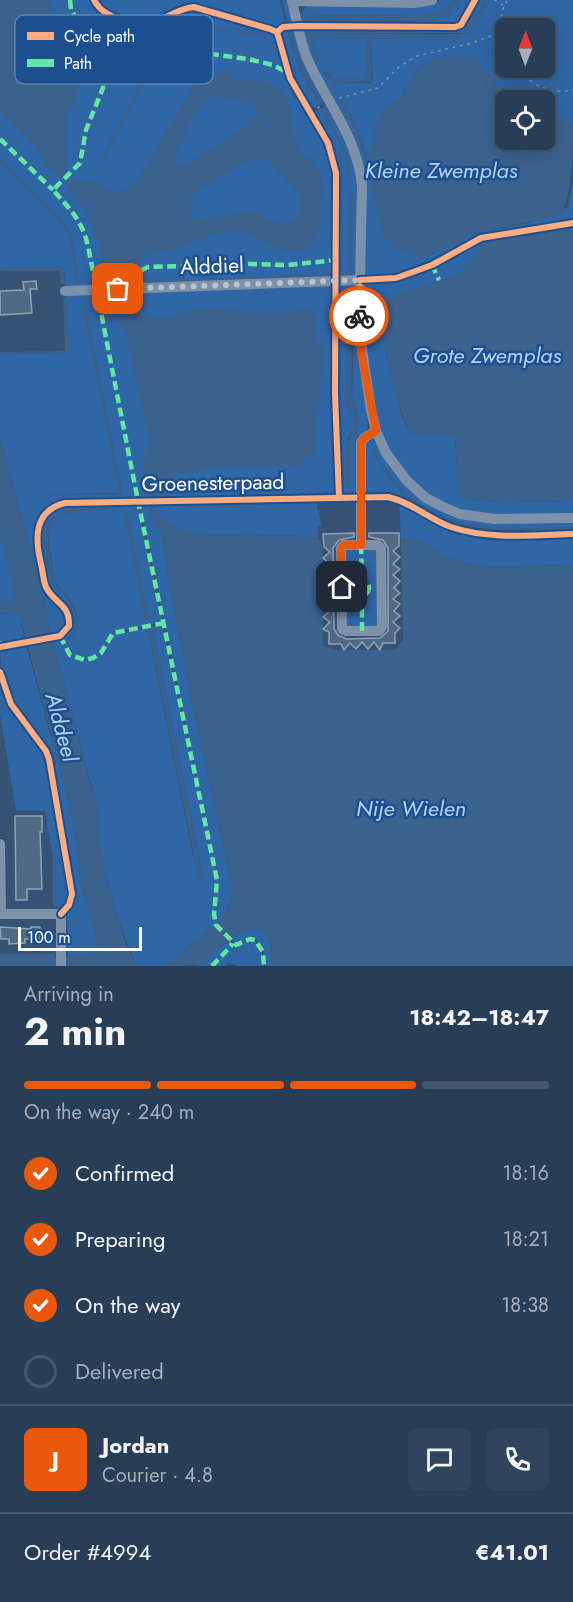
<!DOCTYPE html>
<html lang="en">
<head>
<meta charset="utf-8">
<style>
	body { margin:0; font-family:Jost,sans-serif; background:#30455d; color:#f1f3f6; height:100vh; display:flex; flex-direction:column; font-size:22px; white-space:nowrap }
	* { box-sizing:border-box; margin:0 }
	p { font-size:20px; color:#a5aeba }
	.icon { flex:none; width:33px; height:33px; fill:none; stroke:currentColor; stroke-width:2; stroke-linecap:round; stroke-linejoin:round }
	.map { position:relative; height:966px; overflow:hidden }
	.drawer { display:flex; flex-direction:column; background:#283e57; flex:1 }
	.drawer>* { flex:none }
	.needle { width:39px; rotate:1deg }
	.buttons { position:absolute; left:495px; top:18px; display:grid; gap:12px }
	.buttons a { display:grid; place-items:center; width:60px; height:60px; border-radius:9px; background:#283e57; box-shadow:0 6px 24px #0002,0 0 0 2px #44576d; font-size:30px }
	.scale { position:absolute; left:18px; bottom:15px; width:124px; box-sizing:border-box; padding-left:6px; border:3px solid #fff; border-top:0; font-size:16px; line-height:21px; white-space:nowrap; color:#fff; -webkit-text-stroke:4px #1b4f8f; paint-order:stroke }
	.pin { position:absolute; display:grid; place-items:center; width:51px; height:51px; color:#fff; margin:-26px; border-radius:12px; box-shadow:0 3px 9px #0006 }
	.courier { position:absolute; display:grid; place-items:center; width:60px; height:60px; margin:-30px; border:4px solid #ea580c; border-radius:50%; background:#fff; color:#222; box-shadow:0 2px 8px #0007 }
	.head em { font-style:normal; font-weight:700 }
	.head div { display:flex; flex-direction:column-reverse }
	.head { display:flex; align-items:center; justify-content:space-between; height:102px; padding:0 24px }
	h1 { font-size:39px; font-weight:700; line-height:45px }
	.bar { display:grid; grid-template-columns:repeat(4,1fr); gap:9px 6px; align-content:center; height:72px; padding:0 24px }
	.bar i { height:8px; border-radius:4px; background:#44576d }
	.bar .current { background:#ea580c }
	.bar p { grid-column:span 4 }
	.line { display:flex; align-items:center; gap:15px; padding:0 24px; border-top:2px solid #44576d }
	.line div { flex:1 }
	.round { display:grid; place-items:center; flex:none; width:63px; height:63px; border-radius:9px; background:#30455d }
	ol { padding:0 24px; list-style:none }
	li { display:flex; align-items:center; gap:18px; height:66px }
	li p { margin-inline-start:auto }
	li .icon { padding:6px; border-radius:50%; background:#ea580c; color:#fff; stroke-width:4 }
	li:last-child { color:#a5aeba }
	li i { width:33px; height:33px; border:3px solid #44576d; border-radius:50% }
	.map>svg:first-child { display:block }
	.green { fill:#2f66a5; fill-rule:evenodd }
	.water { fill:#3b618d; fill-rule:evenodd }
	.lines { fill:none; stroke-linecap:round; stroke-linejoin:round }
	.stream { stroke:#3b618d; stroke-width:2 }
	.building { fill:#526984; stroke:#92a2b6; stroke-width:1.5 }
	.path { stroke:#7d92a8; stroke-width:1.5; stroke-dasharray:3 4.5; stroke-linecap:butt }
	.minor { stroke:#7d92a8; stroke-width:10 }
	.quiet { stroke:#66e7a1; stroke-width:4.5; stroke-dasharray:9 4.5; stroke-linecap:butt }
	.cycleway-casing { stroke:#1b4f8f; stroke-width:10 }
	.cycleway { stroke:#ffac80; stroke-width:6 }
	.done { stroke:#b9c2ce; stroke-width:6; stroke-dasharray:0 10.8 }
	.route { stroke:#ea580c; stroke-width:8 }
	.labels { text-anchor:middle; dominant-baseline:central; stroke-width:5; stroke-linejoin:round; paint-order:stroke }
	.street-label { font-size:21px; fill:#fff; stroke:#1b4f8f }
	.water-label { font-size:22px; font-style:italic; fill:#b5d3f5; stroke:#1b4f8f }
	.key { fill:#1b4f8f; stroke:#5f84b1; stroke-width:1.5 }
	.key-label { font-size:16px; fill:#fff }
</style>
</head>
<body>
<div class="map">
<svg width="573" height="966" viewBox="0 0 573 966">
	<rect width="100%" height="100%" fill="#365274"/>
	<g class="green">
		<path d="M0,0H280L285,22L287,21L282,0H288L293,23L277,29L272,28C275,41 282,57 286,70H284L285,72L327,144L333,165L334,272L331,278L333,288V394L337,491L333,497L153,498L149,492L150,498L139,499L137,492L136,499C93,500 23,488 37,555C40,567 40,582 47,591C55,604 74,613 64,630L51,635L40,584L0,438V354L67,353L69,351L64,269L60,266L0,267V164L56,217L69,234L79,284L71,233L58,215L0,160ZM84,298L122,493L22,495L117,494L119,489L82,299Z"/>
		<polygon points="439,0 454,0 445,9 425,16 306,15 305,19 431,21 445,15 460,0 473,0 461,23 455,26 302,24 300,14 307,5 435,3"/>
		<path d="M476,0H573V124H569L556,115L545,113L544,100H512L496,86L476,57L444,56L426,62L415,71L401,97L385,109L370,160L355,122L343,101L340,102L359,137L369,170L478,233L529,223L568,207L573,183V220L483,236L429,264L409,272L384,278H365L363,163C354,126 330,97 314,63C309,52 306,39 303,27L458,29L463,25ZM483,3H486V5L472,31L450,39H371L373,80L370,83L335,82L334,84L323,73L326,71L333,78H367L366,39L315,37L313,40L318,63L308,38L315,33H463L469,28ZM506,28H544V68H506Z"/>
		<path d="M283,29L295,30L325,102L316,107L309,106L290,75L280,36ZM291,32L303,69L321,98L317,100L300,71L288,33Z"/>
		<path d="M325,106H329C339,126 350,145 355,167C362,200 357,242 356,276L337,279C338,239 345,180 331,143C327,133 320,124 314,115L315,112Z"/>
		<path d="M573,225V247L467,267L386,354L402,417L412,436H455L458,491L466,500L503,502L573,501V515H480L436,500L419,488L392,458L377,421L363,328V281C391,282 416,276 441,263C457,255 471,244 488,239Z"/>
		<path d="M337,283L356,284L355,328L368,422L355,497H343L340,490L337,395ZM350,286L353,350L352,397L359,420L349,446L350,486L348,438L355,427L356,421L347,405L346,398Z"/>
		<path d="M373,440L376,443L396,473L458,516L573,523V527C509,528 447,537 399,486C388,475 382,459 373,449C390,492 433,524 479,530C510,533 542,530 573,530V533L474,532L437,520L398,497H364V449L367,442Z"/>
		<path d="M317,501V510L319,511L321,526H318V539L304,536L195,534C178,532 155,522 153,503Z"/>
		<path d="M399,502C415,508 428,521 444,526C485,541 530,536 573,536V565L480,567L447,557L409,538L401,540Z"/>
		<path d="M137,503L163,622L113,633C108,638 107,645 103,650C96,659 80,663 71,655C66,651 64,643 61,637L71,626C72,603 57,604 49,588C44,579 43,566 41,556C27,491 96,503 137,503ZM76,508L77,511C47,515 45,534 51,559C52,566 53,574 55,581C58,588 64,590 68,595C77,606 79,616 79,629L72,637C81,622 76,606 64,595C61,591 56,589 54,585C47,571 39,528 54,517C60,513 70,511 76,508Z"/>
		<path d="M140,503H150L151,517L162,533L170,587L192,702L233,890L230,903L222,919L165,966H137C121,931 109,893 101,854C98,835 99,817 95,799L52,639L60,638L70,655L81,660H89L101,654L113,634L162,625L200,794ZM148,631H153L204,880L200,881L191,846Z"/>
		<polygon points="0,533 14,587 15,594 12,600 0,601"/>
		<path d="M345,549H377L379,626L346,628ZM359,573H364C373,583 375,596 362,604L357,602C350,591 350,582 359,573Z"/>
		<polygon points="13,613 20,617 25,641 7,643 0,640 0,614"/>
		<path d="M26,645L72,813L83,891L99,948L95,954H68L67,910L74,896L51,759L48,751C24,718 0,691 0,649Z"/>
		<polygon points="0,678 10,706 44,752 48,762 70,895 65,906 53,907 53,858 45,811 16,811 0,715"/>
		<polygon points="253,928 265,932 271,944 273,966 265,966 264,952 256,939 250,938 238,945 229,939 246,929"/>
		<polygon points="249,940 255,941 262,952 264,966 237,966 227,963 225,966 196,966 227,941 238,946"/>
	</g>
	<g class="water">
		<path d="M0,0H50L48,25L73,66L81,84C76,97 67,110 66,124C64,142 70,157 65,175L68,179L86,180L113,191L127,190L143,170L195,84L211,74L220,72L231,75L238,80H256L267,82L281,90L286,98L293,118L294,140L301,152L318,166L322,181L320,224L315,239L303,250L284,252L247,234L233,230L217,233L174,249L146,255L129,264L118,287V291L131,308L148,318H169L192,310L212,308L253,312L314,310L316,341L321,344L323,351L314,456L304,458L297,467C268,468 189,463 167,480C163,483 160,490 157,495C153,500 151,505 156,511C166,525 178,531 195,534L304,536L318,539L322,544L323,646L334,650H394L403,641L401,540L409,538L418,539L447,557L480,567L573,565V966H273L271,944L265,932C232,921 223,952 198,965C190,966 174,966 165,966L222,919L230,903L233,890L192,702L170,587L162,533L151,517L150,498L144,479L143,465L150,440L125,330L113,319L111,310L114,287L102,266L100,247L92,224L83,205L73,197L63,177L45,168L41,152L0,111ZM213,94L218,97L252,103L259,112L256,119L184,166L179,167L175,160C183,138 192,107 213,94ZM257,157L266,159L298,193C305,208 298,219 284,224L266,219L254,210L198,220C186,214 190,204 193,194L248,160Z"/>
		<polygon points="454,0 460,0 445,15 431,21 306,20 305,18 306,15 425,16 445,9"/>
		<path d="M484,2L486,5C481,14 475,32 466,36C451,44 392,37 371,39L372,82H335L338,93L337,94L323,71L333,78H367L366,39L314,38L313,42L321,61L320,63H318L308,38V34L311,33L460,34L467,31Z"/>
		<polygon points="291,32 303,69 321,99 318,100 300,71 288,33"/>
		<polygon points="149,55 152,55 149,74 103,162 100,161 146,72"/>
		<path d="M462,55L476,57L496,86L512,100H506V140H544L545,113L556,115L569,124H573C573,150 573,195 560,215L478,233L445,249L419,258L399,251L384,237L379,222L363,147L340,102L343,101L355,122L370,158L377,119L384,109L401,97L415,71L426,62L444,56Z"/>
		<path d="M326,109L347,153L351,181H348C348,155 335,133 323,111Z"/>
		<polygon points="0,160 58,215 71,233 79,284 77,284 69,234 56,217 0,164"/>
		<polygon points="349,192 353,192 352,273 350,276 342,276 342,272 349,271"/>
		<path d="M566,229L573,231V501L503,502L466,500L461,497L458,491L455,436H412C391,395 385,350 380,304L402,292L428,285L460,273L485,243Z"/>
		<polygon points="60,266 64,269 65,284 61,284 59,271 0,271 0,267"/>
		<polygon points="330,273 330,276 138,285 137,282"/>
		<polygon points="349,286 351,287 352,397 359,420 359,425 349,446 350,487 346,487 346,446 356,421 347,405 346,398"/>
		<polygon points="66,297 69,352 67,353 0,354 0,352 65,351 63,298"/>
		<polygon points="85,298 122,494 120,495 22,495 117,494 119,489 82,299"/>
		<polygon points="0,438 40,584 51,635 92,790 97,802 101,851 106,878 125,941 137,966 0,966 0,954 55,954 55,958 68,958 68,954 95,954 99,948 83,891 72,813 20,617 13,613 0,614 0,601 12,600 15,594 0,533"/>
		<path d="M374,448C421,538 485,528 573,527V530C506,530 436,540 391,479C384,470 374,458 374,448Z"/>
		<path d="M110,507V510C75,511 39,508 50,557C52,565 52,576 56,584C58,588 63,590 66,593C80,606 83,623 74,638L72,637C81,622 77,607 65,595C61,592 57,589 55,586C50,577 49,563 47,554C36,506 77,508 110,507Z"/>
		<polygon points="128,513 150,620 145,621 124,514"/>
		<polygon points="148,631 153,631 204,880 199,881"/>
	</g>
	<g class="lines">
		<polyline class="stream" points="166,25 266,35"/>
	</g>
	<g class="building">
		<polygon points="36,281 37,289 30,289 32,313 0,315 0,291 24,290 23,282"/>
		<polygon points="354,533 354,537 339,540 333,548 334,629 338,635 346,639 380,638 388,631 388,548 383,540 369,537 369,533 399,533 399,546 393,551 400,557 393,564 400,569 393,575 400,581 394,588 400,593 393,599 400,604 394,611 400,616 393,622 400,628 395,633 395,643 383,643 380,650 374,642 368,649 362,642 356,649 350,643 344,650 341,644 329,644 329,632 323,629 330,622 323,617 330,611 323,605 331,599 323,593 330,588 323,582 329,575 323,570 330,564 323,558 330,552 324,547 323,534"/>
		<polygon points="15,816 42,816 42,832 40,832 42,889 27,889 27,900 16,900"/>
		<polygon points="0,927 31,929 31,927 40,927 40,939 25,939 25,943 9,944 9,939 1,939"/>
	</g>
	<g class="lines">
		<g class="path">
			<polyline points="494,0 503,5"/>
			<polyline points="498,32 504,5 508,0"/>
			<path d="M521,68C530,87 553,94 573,90"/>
			<polyline points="339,98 378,88 400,66 417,56 472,43 498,33 506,39"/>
			<polyline points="311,112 321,106"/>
			<polyline points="439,280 439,281"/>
			<polyline points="0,641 9,646"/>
		</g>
		<g class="minor">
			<path d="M292,0C296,19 300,40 307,58C326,102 356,134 362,184L359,329L371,410L376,431L386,453L407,481L426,498L443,507L460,514L494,519L573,518"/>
			<polyline points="292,1 414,3 432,0"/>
			<polyline points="65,291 360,280"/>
			<polygon points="344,545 378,545 381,548 382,627 379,631 346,631 342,629 341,548"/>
			<polyline points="361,545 361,443 364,438 376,431"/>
			<polyline points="0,844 1,914 61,914 61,966"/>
		</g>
		<g class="quiet">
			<path d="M70,0L71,9L77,20L90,35L95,45L102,65L103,88L86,130L80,163L53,190C70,209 82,220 88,246L138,501L217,880L214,914L216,925L236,945L250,939L255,940L263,952L264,966"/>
			<polyline points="90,35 181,47 211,54 248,59 273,65 288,73"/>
			<polyline points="102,65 113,53 134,42"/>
			<polyline points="0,139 53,190"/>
			<polyline points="432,265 439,280"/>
			<polyline points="122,289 134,274 148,267 250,264 288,265 336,260"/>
			<polyline points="361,545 362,580"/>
			<circle cx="362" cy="588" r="7"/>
			<polyline points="362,595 362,631"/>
			<polyline points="60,636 70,655 85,660 93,658 101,653 113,633 164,623"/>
			<polyline points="212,966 231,946 232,943"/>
		</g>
		<g class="cycleway-casing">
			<g id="cycleway">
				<path d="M94,0C104,20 137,26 158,20C171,16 180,8 194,7L270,29L277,32L283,27L298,26L455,27L461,25L475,0"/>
				<polyline points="277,32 290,78 328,143 336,173 335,394 339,498"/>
				<polyline points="360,280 396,278 413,272 432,265 481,238 573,223"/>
				<path d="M0,647L60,636L69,626C70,603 54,604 46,587C43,580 43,572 41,564C35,539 33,511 65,503L388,497C411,502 429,519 451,527C489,540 534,535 573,534"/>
				<polyline points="0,672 11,704 46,751 49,759 72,894 69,905 61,914"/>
			</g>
		</g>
		<use href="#cycleway" class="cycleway"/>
	</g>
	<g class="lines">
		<polyline class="done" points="118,289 360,280 359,316"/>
		<polyline class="route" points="342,587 341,548 344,545 361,545 361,443 364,438 376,431 362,357 359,316"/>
	</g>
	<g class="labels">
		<g class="street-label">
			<text transform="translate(212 266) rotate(-2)">Alddiel</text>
			<text transform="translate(213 483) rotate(-1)">Groenesterpaad</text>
		</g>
		<g class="water-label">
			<text x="441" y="170">Kleine Zwemplas</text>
			<text x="487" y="355">Grote Zwemplas</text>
			<text transform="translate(62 727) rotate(75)">Alddeel</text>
			<text x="411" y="808">Nije Wielen</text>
		</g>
	</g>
	<rect x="15" y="15" width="198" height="69" rx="9" class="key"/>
	<rect x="27" y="32" width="27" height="8" fill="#ffac80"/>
	<rect x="27" y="59" width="27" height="8" fill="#66e7a1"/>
	<g class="key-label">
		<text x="64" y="42">Cycle path</text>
		<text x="64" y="69">Path</text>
	</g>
</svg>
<div class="buttons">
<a><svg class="needle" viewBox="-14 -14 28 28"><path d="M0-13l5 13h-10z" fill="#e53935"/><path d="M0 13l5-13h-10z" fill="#a5aeba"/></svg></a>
<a><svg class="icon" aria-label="locate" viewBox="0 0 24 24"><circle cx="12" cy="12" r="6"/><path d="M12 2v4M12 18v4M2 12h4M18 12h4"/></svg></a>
</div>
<div class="scale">100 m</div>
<div class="pin" style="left:118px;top:289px;background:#ea580c"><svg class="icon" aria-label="bag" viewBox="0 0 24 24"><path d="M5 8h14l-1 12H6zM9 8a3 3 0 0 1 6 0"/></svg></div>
<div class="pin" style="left:342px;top:587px;background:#1f2937"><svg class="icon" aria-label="home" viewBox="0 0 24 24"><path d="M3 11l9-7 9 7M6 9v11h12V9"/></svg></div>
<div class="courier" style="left:359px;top:316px"><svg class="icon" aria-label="bike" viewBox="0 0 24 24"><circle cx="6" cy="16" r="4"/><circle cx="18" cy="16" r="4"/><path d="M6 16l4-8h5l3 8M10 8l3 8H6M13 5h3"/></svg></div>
</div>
<section class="drawer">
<div class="head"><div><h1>2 min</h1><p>Arriving in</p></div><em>18:42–18:47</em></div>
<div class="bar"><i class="current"></i><i class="current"></i><i class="current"></i><i></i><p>On the way · 240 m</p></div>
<ol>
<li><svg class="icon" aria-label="check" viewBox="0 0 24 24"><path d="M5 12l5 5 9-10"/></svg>Confirmed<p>18:16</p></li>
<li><svg class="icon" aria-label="check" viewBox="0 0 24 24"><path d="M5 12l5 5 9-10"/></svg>Preparing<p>18:21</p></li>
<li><svg class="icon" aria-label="check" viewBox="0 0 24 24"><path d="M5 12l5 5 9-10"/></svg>On the way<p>18:38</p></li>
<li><i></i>Delivered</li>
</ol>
<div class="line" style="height:108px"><b class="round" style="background:#ea580c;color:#fff">J</b><div><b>Jordan</b><p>Courier · 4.8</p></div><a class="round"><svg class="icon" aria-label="chat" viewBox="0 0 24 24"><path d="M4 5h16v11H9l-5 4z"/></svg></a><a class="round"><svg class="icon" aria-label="phone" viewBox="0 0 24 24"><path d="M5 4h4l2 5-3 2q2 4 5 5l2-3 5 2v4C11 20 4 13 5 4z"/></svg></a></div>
<div class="line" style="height:78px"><div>Order #4994</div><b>€41.01</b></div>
</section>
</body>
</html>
